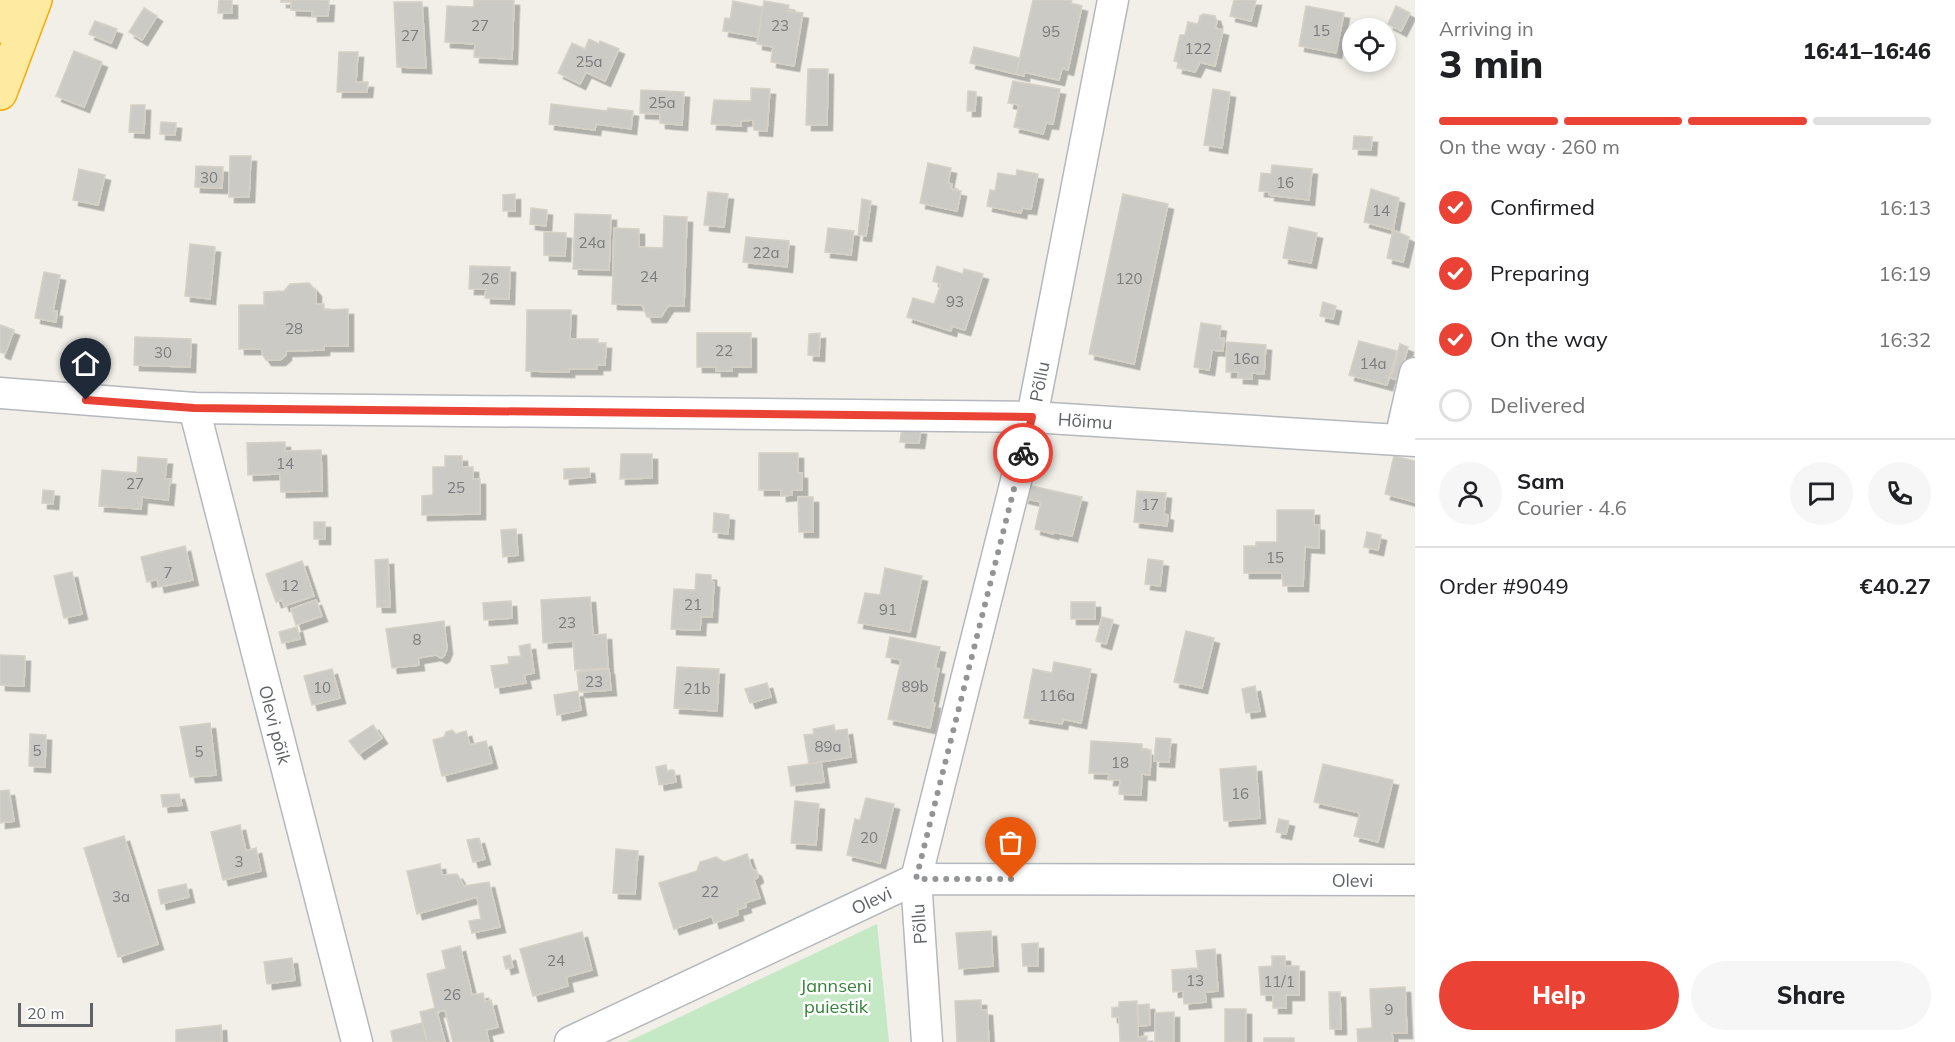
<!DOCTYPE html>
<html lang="en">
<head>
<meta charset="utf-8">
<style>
	body { margin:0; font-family:Mulish,sans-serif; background:#f6f6f6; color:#202124; height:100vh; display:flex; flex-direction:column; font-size:22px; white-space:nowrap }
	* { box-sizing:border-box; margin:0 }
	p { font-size:20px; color:#757577 }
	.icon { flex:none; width:33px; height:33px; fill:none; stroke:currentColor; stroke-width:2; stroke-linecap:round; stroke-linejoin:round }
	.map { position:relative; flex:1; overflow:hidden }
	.drawer { display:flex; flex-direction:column; background:#fff; width:540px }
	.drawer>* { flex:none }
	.fabs { position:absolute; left:1342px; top:18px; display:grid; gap:12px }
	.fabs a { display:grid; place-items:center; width:54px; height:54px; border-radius:50%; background:#fff; box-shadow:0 3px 9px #0003; font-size:30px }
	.scale { position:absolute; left:18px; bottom:15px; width:75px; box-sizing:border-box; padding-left:6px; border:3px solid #5f6368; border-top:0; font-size:16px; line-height:21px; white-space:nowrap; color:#5f6368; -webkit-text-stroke:4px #fff; paint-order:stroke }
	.pin { position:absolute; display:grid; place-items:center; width:51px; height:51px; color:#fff; margin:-62px -26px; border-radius:50% 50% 50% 0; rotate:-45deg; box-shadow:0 0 6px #0007 }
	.pin .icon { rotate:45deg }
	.courier { position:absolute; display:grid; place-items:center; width:60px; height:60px; margin:-30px; border:4px solid #ea4335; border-radius:50%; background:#fff; color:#222; box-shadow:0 2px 8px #0007 }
	.head em { font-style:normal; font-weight:800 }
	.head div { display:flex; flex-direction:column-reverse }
	.head { display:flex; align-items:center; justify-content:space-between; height:102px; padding:0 24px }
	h1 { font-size:39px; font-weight:800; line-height:45px }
	.bar { display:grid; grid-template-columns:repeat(4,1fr); gap:9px 6px; align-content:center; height:72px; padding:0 24px }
	.bar i { height:8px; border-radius:4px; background:#e0e0e0 }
	.bar .active { background:#ea4335 }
	.bar p { grid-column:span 4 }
	.line { display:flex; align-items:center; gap:15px; padding:0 24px; border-top:2px solid #e0e0e0 }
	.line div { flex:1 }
	.round { display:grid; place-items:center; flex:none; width:63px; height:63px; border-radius:32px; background:#f6f6f6 }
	ol { padding:0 24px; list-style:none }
	li { display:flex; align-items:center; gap:18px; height:66px }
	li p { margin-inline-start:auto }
	li .icon { padding:6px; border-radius:50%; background:#ea4335; color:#fff; stroke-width:4 }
	li:last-child { color:#757577 }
	li i { width:33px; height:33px; border:3px solid #e0e0e0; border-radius:50% }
	.action { display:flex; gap:12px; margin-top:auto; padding:12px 24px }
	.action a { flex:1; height:69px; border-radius:36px; background:#ea4335; color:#fff; font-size:24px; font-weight:800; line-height:69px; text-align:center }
	.action a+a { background:#f6f6f6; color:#202124 }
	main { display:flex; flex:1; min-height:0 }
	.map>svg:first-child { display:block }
	.green { fill:#c5e8c5 }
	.building { fill:#cccac5; stroke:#d6d1c6; stroke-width:1.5; filter:url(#shadow) }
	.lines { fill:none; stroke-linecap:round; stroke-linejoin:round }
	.minor-casing { stroke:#b5b8bc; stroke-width:33 }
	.trunk-casing { stroke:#f9ab00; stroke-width:36 }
	.minor { stroke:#fff; stroke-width:30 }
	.trunk { stroke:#feeaa1; stroke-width:33 }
	.done { stroke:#929495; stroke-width:6; stroke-dasharray:0 10.8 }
	.route { stroke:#ea4335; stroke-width:8 }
	.labels { text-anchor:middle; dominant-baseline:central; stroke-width:5; stroke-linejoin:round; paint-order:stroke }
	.number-label { font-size:15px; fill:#7a7d7f }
	.street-label { font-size:18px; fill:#5f6368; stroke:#fff }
	.park-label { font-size:18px; fill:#348238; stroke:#fff }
</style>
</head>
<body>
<main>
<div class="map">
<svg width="1415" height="1042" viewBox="0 0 1415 1042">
	<defs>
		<filter id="shadow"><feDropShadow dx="5.5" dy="5.5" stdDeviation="0" flood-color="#0004"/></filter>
	</defs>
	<rect width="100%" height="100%" fill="#f1efe8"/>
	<polygon class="green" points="877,924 889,1042 627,1042"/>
	<g class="building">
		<polygon points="219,0 232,0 232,13 218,13"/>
		<polygon points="281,0 329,0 328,16 312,16 312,11 291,10 291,2 281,2"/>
		<polygon points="474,0 514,0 512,59 474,57 475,44 445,42 447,6 474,7"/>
		<polygon points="1033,0 1072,0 1071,3 1082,6 1068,70 1062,68 1059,80 1024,72 1024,76 1016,74"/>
		<polygon points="1234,0 1256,0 1251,21 1230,16"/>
		<polygon points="733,1 763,7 758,37 723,31 725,18 730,19"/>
		<polygon points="764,1 789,5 788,11 803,13 794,66 771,62 773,47 757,44"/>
		<polygon points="394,2 422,2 426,68 397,67"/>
		<polygon points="1306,6 1344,13 1336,53 1299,46"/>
		<polygon points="1396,6 1410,13 1401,31 1388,24"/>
		<polygon points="144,8 157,16 142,40 129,32"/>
		<polygon points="1203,14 1215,16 1217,22 1215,28 1223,30 1215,66 1200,62 1195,72 1177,68 1178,62 1174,61 1180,35 1185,35 1188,22 1198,24 1200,16"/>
		<polygon points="95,21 117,29 111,43 89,34"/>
		<polygon points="589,39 599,44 600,41 619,49 605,81 586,72 580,84 558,73 572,43 585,49"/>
		<polygon points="974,47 1020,58 1016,74 970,63"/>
		<polygon points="74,51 102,62 84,107 56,96"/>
		<polygon points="339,52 358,52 356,82 368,82 367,92 337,92"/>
		<polygon points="808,69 828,69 827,125 806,125"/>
		<polygon points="1013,81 1060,89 1053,124 1046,123 1043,134 1014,127 1019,105 1008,103"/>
		<polygon points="751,88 770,89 767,131 754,130 753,120 741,121 741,126 711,124 714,100 751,101"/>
		<polygon points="1213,89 1230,92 1222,148 1204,145"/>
		<polygon points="641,90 684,92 682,125 660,123 660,114 640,113"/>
		<polygon points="968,91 976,92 975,111 967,111"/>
		<polygon points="551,104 607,111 608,108 633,111 631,129 596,124 595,130 549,124"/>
		<polygon points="131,105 145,105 144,133 129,132"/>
		<polygon points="161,122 176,123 175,135 160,134"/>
		<polygon points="1354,136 1372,137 1371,150 1353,149"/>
		<polygon points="230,156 251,156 249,197 229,197"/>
		<polygon points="928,163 951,168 948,183 952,184 951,189 961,191 957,211 920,203"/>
		<polygon points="1272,165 1312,169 1309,200 1269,195 1270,192 1259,191 1261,173 1271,174"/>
		<polygon points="196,166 223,167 222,188 195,187"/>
		<polygon points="79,169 105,175 98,205 73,200"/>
		<polygon points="1017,170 1038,174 1031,209 1022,208 1021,213 987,206 990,190 995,191 998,173 1016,176"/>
		<polygon points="1371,189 1399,198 1393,230 1364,222"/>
		<polygon points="708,192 728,194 724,227 704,225"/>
		<polygon points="515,194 515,211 503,211 503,195"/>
		<polygon points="1123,194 1168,204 1134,364 1089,354"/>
		<polygon points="862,199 871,201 866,236 858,235"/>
		<polygon points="531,208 547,210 546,226 530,224"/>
		<polygon points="575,214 611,215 609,270 573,269"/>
		<polygon points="664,216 687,217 684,306 668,306 661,317 647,317 642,305 612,304 614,228 639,229 639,247 663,248"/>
		<polygon points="1289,227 1317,233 1311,263 1283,258"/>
		<polygon points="828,228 854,231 851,255 825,252"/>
		<polygon points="1393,230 1409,237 1403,262 1387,258"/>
		<polygon points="544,232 566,233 565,256 544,255"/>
		<polygon points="746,237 789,241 787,267 743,262"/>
		<polygon points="190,244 215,247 210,299 185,296"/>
		<polygon points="470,266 510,267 509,299 485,298 486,289 469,289"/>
		<polygon points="937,266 963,274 964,269 983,274 965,330 952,326 951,331 907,317 913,298 934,304 941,284 933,281"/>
		<polygon points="44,272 60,275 53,311 57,311 56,322 35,318"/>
		<polygon points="309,283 316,291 316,304 324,304 324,310 348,309 348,346 324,346 324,350 286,351 286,355 280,360 266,360 262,354 262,349 239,349 239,305 264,305 264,292 284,291 290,284"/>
		<polygon points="1323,302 1336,306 1333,319 1320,316"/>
		<polygon points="527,310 571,310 570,339 598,339 598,343 606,343 605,365 597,365 597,369 569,369 569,372 526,371"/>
		<polygon points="1201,323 1221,326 1219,338 1224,338 1223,351 1212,350 1209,370 1194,367"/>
		<polygon points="0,325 14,330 5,354 0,352"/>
		<polygon points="697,333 751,333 751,367 732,367 732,371 716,371 716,367 697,367"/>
		<polygon points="820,333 819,356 808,355 809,334"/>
		<polygon points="135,337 191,339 190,367 134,365"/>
		<polygon points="1359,341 1397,351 1387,385 1349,375"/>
		<polygon points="1227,342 1266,345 1264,374 1252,373 1252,379 1238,378 1238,372 1226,372"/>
		<polygon points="1400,344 1408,347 1399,380 1391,378"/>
		<polygon points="902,427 921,429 919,443 900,442"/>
		<polygon points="285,442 285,451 321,450 322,491 281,492 280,474 248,475 247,443"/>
		<polygon points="759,453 798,453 798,473 802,473 802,490 792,490 792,495 781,496 781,490 759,490"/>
		<polygon points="621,454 652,454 652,478 620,479"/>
		<polygon points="445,456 462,456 462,467 473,467 473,479 480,479 480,514 422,515 422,496 433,495 433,467 445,467"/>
		<polygon points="1394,456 1415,461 1415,502 1385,494"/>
		<polygon points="138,457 167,459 165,479 170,479 168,500 142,497 141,509 99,506 102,470 137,473"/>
		<polygon points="589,468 590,477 564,479 564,469"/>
		<polygon points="1027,485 1082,497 1072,536 1053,532 1053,534 1035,529 1041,502 1023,498"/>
		<polygon points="43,490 54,491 53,504 42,503"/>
		<polygon points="1137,491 1166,493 1164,514 1168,515 1167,526 1134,522"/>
		<polygon points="798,497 813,497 813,532 799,532"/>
		<polygon points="1277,510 1314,510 1314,525 1319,525 1319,548 1305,547 1303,586 1283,586 1282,573 1244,573 1244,546 1256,546 1256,542 1277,542"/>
		<polygon points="714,513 729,515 728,534 713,532"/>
		<rect x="314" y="522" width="11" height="17"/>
		<polygon points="516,529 518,555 503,557 501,530"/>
		<polygon points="1367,532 1381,535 1378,550 1364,547"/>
		<polygon points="185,546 193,580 159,587 157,579 147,582 141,557"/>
		<polygon points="388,559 390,607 377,607 375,560"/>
		<polygon points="1148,559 1163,561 1160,586 1145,584"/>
		<polygon points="302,561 314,596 284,606 282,600 276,602 266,574"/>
		<polygon points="885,568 922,576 910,632 858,623 865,593 880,595"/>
		<polygon points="72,572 82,614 64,618 54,576"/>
		<polygon points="696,574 711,575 711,581 714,582 712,617 701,617 700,630 671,629 674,589 695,590"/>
		<polygon points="590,597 593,635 606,634 608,668 575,670 573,641 543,643 541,600"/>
		<polygon points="316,600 322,616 296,625 291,609"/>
		<polygon points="511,601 512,618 484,620 483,603"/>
		<rect x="1071" y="602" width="24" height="17"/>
		<polygon points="1102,617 1113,620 1106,644 1096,641"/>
		<polygon points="444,621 447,649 444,656 441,658 436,655 418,658 419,665 392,668 386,629"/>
		<polygon points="297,627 300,639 282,643 279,632"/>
		<polygon points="1186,631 1214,638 1202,688 1174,682"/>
		<polygon points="890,637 940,647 935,668 939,669 932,703 935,703 930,728 888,719 901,660 886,657"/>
		<polygon points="530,644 534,673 524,675 526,683 495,688 491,666 509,664 508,657 521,656 519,646"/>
		<polygon points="0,655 25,656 24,686 0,685"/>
		<polygon points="1054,662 1091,669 1081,723 1063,719 1062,724 1024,718 1033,669 1052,673"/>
		<polygon points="677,667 719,669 717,711 674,708"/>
		<polygon points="332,669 340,698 312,705 304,676"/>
		<polygon points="609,669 611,690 581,692 579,691 577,672"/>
		<polygon points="767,683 771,697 750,703 745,689"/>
		<polygon points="1255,686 1260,711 1246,713 1242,689"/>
		<polygon points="578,691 581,710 557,715 554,695"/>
		<polygon points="210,723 216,775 190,777 180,727"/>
		<polygon points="373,725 382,738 359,754 349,741"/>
		<polygon points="834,725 835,731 847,729 851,757 809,764 804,735 814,734 813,729"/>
		<polygon points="452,730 456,734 466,731 470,745 486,741 492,763 442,776 433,740 444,737 446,732"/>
		<polygon points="30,734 46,735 45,767 29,766"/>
		<polygon points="1156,738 1171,739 1169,762 1154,761"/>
		<polygon points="1091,741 1142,744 1142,750 1151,750 1150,775 1142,774 1141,795 1119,794 1120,780 1108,780 1109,774 1089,773"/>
		<polygon points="821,762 824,782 791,786 788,767"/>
		<polygon points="1323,764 1393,780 1378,842 1354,836 1360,813 1314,802"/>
		<polygon points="666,765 667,771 674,770 676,782 659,785 656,767"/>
		<polygon points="1256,766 1260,818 1224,821 1220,769"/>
		<polygon points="9,790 14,821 0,823 0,791"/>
		<polygon points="179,794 182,805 163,807 161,795"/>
		<polygon points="866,798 894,804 880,863 847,855 855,819 860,820"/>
		<polygon points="795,801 819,804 816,845 791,843"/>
		<polygon points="1279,819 1289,821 1286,834 1276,832"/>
		<polygon points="240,825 246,851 256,848 261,871 223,880 211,832"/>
		<polygon points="124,836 158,944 118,957 84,848"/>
		<polygon points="479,838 485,859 473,862 467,840"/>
		<polygon points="616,849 638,851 635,894 613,893"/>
		<polygon points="747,854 752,869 756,871 758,877 754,880 760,898 745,903 746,907 737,910 738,915 714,923 712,916 674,929 659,883 697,871 700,862 716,857 724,862"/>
		<polygon points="440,864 442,875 457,874 464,886 489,882 500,927 472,933 469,921 481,919 477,897 417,914 407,871"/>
		<polygon points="186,884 189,897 161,904 158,890"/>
		<polygon points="991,931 993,966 959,969 956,933"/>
		<polygon points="582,932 592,970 566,977 568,986 533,996 520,949"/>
		<polygon points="1038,943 1038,966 1023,966 1022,944"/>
		<polygon points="460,946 472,995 483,993 485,1002 491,1000 498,1027 486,1030 489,1042 453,1042 445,1010 437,1012 445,1042 427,1042 420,1012 435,1008 427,974 446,969 442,951"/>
		<polygon points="1215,949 1218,991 1205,992 1206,1002 1184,1004 1183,991 1173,992 1172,970 1198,968 1196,951"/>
		<polygon points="510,955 513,967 506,969 503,957"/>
		<polygon points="1272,956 1285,956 1285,966 1299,966 1299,995 1286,995 1286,1008 1273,1008 1273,995 1261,995 1259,967 1272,966"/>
		<polygon points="292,958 295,980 267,984 264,962"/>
		<polygon points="1405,987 1407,1033 1392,1033 1393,1042 1358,1042 1357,1029 1372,1028 1370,989"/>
		<polygon points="1329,992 1340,992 1341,1029 1330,1029"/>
		<polygon points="981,1000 981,1010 987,1010 989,1042 957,1042 955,1001"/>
		<polygon points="1137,1001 1138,1037 1147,1036 1147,1042 1120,1042 1119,1017 1112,1017 1112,1008 1119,1007 1119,1002"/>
		<polygon points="1149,1004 1150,1025 1139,1026 1138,1005"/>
		<rect x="1225" y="1009" width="21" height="33"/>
		<polygon points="1174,1012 1174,1042 1155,1042 1155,1013"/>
		<polygon points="422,1023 427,1042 393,1042 391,1031"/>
		<polygon points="221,1025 222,1042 176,1042 176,1030"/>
		<rect x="1264" y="1038" width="30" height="4"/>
	</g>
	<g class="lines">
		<g class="minor-casing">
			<g id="minor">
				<path id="s1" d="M0,393L194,408L1032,417L1415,441"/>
				<path id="s2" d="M194,408L357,1042"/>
				<polyline points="1400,439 1415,373"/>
				<path id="s3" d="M570,1042L916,879L1415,880"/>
				<path id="s4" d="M927,1042L916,879L1032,417L1113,0"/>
			</g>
		</g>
		<g class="trunk-casing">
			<g id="trunk">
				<polyline points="0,26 10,0"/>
				<polyline points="0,93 35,0"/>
			</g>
		</g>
		<use href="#minor" class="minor"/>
		<use href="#trunk" class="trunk"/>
	</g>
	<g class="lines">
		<polyline class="done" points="1011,879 916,879 1023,453"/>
		<polyline class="route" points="86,400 194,408 1032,417 1023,453"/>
	</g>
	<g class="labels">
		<g class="number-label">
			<text x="480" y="25">27</text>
			<text x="780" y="25">23</text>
			<text x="1321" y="30">15</text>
			<text x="1051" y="31">95</text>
			<text x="410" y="35">27</text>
			<text x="1198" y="48">122</text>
			<text x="589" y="61">25a</text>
			<text x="662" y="102">25a</text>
			<text x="209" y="177">30</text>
			<text x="1285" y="182">16</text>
			<text x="1381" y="210">14</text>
			<text x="592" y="242">24a</text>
			<text x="766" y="252">22a</text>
			<text x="649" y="276">24</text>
			<text x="490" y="278">26</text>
			<text x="1129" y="278">120</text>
			<text x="955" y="301">93</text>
			<text x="294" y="328">28</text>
			<text x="724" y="350">22</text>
			<text x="163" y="352">30</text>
			<text x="1246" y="358">16a</text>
			<text x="1373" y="363">14a</text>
			<text x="285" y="463">14</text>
			<text x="135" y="483">27</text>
			<text x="456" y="487">25</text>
			<text x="1150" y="504">17</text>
			<text x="1275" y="557">15</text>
			<text x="168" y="572">7</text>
			<text x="290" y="585">12</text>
			<text x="693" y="604">21</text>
			<text x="888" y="609">91</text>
			<text x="567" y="622">23</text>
			<text x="417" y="639">8</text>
			<text x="594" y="681">23</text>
			<text x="915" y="686">89b</text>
			<text x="322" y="687">10</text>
			<text x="697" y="688">21b</text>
			<text x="1057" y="695">116a</text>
			<text x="828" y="746">89a</text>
			<text x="37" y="750">5</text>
			<text x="199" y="751">5</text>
			<text x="1120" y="762">18</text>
			<text x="1240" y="793">16</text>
			<text x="869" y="837">20</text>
			<text x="239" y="861">3</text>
			<text x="710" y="891">22</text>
			<text x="121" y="896">3a</text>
			<text x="556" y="960">24</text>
			<text x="1195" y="980">13</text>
			<text x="1279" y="981">11/1</text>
			<text x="452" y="994">26</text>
			<text x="1389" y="1009">9</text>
		</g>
		<g class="street-label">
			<text stroke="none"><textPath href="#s4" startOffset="676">Põllu</textPath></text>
			<text stroke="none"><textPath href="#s1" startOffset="1086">Hõimu</textPath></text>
			<text stroke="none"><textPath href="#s2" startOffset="327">Olevi põik</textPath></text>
			<text stroke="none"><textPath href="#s3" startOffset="819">Olevi</textPath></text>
			<text stroke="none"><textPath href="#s3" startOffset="333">Olevi</textPath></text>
			<text transform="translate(919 924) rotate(-94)">Põllu</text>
		</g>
		<g class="park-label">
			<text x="836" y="985">Jannseni<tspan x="836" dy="21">puiestik</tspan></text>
		</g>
	</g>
</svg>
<div class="fabs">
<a><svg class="icon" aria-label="locate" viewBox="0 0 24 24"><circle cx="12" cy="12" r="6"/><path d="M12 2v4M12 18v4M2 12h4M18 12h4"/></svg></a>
</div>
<div class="scale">20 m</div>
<div class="pin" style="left:1011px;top:879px;background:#ea580c"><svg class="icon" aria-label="bag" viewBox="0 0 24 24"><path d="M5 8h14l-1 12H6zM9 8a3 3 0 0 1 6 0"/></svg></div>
<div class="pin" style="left:86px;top:400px;background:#1f2937"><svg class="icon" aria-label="home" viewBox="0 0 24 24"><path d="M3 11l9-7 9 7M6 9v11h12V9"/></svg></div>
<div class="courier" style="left:1023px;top:453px"><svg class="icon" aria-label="bike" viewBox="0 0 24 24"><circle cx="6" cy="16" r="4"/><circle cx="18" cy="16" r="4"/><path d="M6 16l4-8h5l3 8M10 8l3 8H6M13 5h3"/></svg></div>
</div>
<section class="drawer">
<div class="head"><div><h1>3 min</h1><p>Arriving in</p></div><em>16:41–16:46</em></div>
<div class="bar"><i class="active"></i><i class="active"></i><i class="active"></i><i></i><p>On the way · 260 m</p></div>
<ol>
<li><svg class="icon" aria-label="check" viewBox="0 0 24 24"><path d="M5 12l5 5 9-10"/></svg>Confirmed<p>16:13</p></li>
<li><svg class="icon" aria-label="check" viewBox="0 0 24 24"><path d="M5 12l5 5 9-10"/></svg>Preparing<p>16:19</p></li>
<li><svg class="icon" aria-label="check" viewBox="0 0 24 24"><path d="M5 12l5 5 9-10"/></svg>On the way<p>16:32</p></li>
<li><i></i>Delivered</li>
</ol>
<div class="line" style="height:108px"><a class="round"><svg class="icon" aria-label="person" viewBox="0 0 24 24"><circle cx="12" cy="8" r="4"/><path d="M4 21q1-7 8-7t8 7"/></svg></a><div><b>Sam</b><p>Courier · 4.6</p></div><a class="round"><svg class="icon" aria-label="chat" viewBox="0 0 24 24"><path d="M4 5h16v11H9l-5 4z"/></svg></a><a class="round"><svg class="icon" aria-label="phone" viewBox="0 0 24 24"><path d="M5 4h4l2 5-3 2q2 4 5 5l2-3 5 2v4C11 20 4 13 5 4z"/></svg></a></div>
<div class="line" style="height:78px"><div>Order #9049</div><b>€40.27</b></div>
<div class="action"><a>Help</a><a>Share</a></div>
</section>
</main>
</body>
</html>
